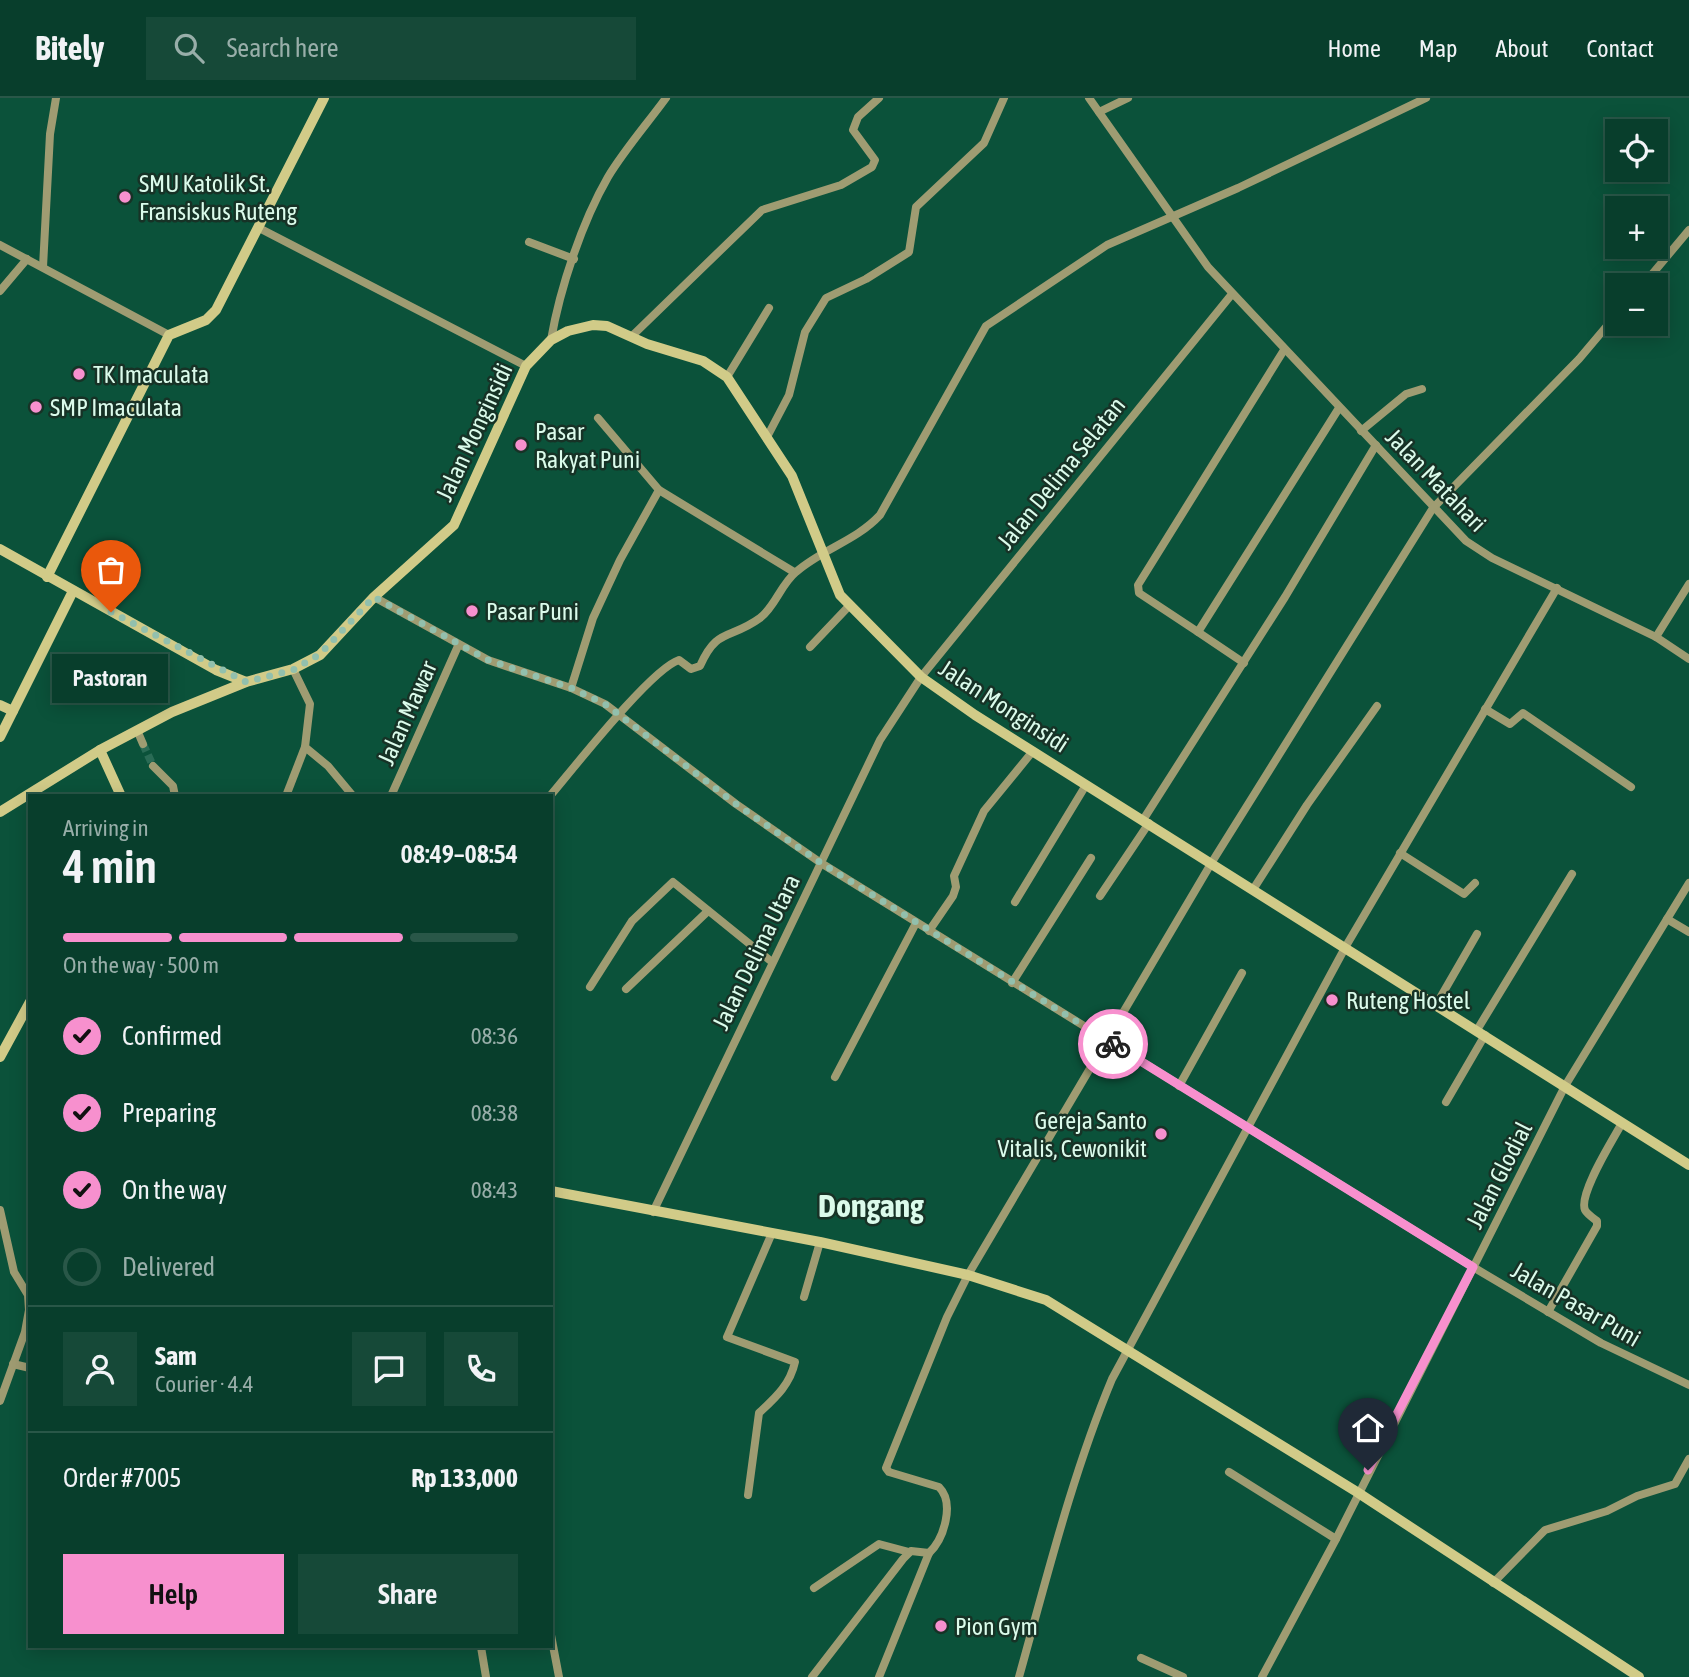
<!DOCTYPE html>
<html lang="en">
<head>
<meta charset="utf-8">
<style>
	body { margin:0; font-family:"Asap Condensed",sans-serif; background:#164938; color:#f1f3f6; height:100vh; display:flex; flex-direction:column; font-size:26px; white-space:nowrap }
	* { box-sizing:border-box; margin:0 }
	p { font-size:23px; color:#98aea9 }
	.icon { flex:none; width:38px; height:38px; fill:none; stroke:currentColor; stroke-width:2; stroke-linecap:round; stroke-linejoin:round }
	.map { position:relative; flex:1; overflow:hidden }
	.details { position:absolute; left:28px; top:696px; width:525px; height:854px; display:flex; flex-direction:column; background:#083e2c; border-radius:0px; box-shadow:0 4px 18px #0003,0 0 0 2px #295748 }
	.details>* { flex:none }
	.tools { position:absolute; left:1605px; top:21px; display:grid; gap:14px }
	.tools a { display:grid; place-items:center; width:63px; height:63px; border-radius:0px; background:#083e2c; box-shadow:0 4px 18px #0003,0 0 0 2px #295748; font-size:35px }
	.pin { position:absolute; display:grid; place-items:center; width:60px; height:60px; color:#fff; margin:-72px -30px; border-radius:50% 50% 50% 0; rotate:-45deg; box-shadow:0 0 7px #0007 }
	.pin .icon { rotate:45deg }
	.courier { position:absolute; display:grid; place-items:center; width:70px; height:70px; margin:-35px; border:5px solid #f790ce; border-radius:50%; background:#fff; color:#222; box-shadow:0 2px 9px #0007 }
	.bubble { position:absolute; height:49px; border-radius:0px; background:#083e2c; box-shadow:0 4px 18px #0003,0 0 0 2px #295748; font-size:23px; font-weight:600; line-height:49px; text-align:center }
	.overview em { font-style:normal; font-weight:600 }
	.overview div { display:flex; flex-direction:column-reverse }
	.overview { display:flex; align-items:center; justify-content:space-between; height:119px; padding:0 35px }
	h1 { font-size:46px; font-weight:600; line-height:52px }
	.bar { display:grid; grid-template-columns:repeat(4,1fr); gap:10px 7px; align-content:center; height:84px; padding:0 35px }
	.bar i { height:9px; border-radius:5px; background:#295748 }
	.bar .selected { background:#f790ce }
	.bar p { grid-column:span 4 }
	.line { display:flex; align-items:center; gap:18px; padding:0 35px; border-top:2px solid #295748 }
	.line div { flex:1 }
	.round { display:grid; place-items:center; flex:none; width:74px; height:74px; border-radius:0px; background:#164938 }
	ol { padding:0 35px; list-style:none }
	li { display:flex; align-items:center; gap:21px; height:77px }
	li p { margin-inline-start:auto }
	li .icon { padding:7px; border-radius:50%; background:#f790ce; color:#111; stroke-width:4 }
	li:last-child { color:#98aea9 }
	li i { width:38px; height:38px; border:4px solid #295748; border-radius:50% }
	.button { display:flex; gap:14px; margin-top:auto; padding:14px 35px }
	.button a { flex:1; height:80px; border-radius:0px; background:#f790ce; color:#111; font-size:28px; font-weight:600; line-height:80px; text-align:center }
	.button a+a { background:#164938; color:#f1f3f6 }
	header { display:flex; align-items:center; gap:42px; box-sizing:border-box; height:98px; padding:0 35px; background:#083e2c; border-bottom:2px solid #295748 }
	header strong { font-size:33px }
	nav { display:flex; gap:38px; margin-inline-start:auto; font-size:24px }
	.search { width:490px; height:63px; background:#164938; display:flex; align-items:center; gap:18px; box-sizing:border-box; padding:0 24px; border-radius:0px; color:#98aea9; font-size:26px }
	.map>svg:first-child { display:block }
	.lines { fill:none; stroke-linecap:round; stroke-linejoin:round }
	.street-tunnel { stroke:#2a6b55; stroke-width:8; stroke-dasharray:8 4; stroke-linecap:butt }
	.street { stroke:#9f9c72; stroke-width:8 }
	.secondary { stroke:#d1cb88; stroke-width:10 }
	.done { stroke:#92c0ad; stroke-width:7; stroke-dasharray:0 12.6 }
	.route { stroke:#f790ce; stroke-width:9 }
	.poi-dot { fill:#f790ce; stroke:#173226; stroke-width:2.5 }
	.labels { text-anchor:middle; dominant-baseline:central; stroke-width:5; stroke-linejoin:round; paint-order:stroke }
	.poi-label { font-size:24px; fill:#dbfbeb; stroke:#173226; text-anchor:start }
	.street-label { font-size:24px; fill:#dbfbeb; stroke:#173226 }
	.district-label { font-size:32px; font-weight:bold; fill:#dbfbeb; stroke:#173226 }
</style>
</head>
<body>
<header>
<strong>Bitely</strong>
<div class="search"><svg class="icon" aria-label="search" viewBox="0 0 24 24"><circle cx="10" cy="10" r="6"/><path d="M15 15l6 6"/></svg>Search here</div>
<nav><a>Home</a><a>Map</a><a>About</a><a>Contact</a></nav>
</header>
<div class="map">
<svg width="1689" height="1579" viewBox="0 0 1689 1579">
	<rect width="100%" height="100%" fill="#0b523a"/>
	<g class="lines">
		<polyline class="street-tunnel" points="143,646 153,668"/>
		<g class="street">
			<polyline points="1089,0 1208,169 1466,443 1492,460 1656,539 1689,561"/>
			<polyline points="1099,14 1128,0"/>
			<polyline points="259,130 526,268"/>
			<polyline points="529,144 574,161"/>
			<polyline points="0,147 169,237"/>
			<polyline points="43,169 50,36 56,0"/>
			<polyline points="1643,187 1689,132"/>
			<polyline points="0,193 27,161"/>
			<polyline points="631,239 762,112 841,87 872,69 875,62 853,32 858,19 879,0"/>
			<path d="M551,242C560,190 582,124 608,79C625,51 647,26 666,0"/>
			<polyline points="727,279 769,210"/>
			<polyline points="598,320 659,392 794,474"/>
			<polyline points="1361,333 1406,296 1422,291"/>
			<polyline points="767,339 789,297 805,234 826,200 866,181 909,154 916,109 984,45 1004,0"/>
			<polyline points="374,499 488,562 571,590 605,606 736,706 821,765 1473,1169 1601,1245 1689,1287"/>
			<polyline points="1198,534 1139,495 1138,487 1284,252"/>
			<polyline points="1656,539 1689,486"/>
			<polyline points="810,549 849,508"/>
			<polyline points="1244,565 1198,534 1339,310"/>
			<polyline points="293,571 310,606 305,649 328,668 353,698"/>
			<polyline points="571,590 593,520 620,462 659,392"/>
			<polyline points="1485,611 1510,626 1523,615 1631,689"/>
			<polyline points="137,632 143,646"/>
			<polyline points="153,668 173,688 175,698"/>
			<polyline points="286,698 305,649"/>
			<polyline points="391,698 458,548"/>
			<path d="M550,698C573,671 651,571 679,562L691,571L700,568C717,529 730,542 760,520C775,509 781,486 796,474C822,451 856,443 880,417L986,228L1107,147L1238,90L1426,0"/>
			<polyline points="1143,722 1285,499 1376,347"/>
			<polyline points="1400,755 1464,796 1475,785"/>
			<polyline points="1254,790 1307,707 1377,608"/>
			<polyline points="1100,798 1149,725"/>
			<polyline points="1015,804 1086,687"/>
			<polyline points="1667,821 1689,834"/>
			<polyline points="929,833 953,798 956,789 954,778 984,713 1033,653"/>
			<polyline points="1012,885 1091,760"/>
			<polyline points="590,889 632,823 673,784 772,864"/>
			<polyline points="626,891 708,813"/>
			<polyline points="1436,907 1477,836"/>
			<polyline points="1477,932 1572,776"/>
			<polyline points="835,979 916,825"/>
			<polyline points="1179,988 1242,875"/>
			<polyline points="1446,1004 1485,937"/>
			<polyline points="0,1112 14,1174 28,1197 29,1212 25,1234 0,1303"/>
			<polyline points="653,1114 880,642 921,579 1232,196"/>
			<polyline points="804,1199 820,1144"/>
			<path d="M1548,1214L1597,1128V1123C1593,1120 1587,1116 1585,1112C1578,1096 1614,1040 1622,1025"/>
			<polyline points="13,1266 30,1270"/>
			<polyline points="1229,1374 1336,1441"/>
			<path d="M748,1397L759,1315C775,1300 790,1287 795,1264L727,1239L772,1135"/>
			<polyline points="1493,1485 1545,1432 1607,1413 1637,1398 1675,1386 1689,1361"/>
			<polyline points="814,1490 879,1446 909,1454"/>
			<polyline points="551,1537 559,1579"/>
			<polyline points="481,1549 486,1579"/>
			<polyline points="1141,1560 1183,1579"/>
			<polyline points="812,1579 903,1461 911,1453 929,1455"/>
			<path d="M879,1579L929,1455C944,1441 955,1405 939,1389L889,1374L886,1370L947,1219L968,1177L1212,764L1433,410L1579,261L1617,216"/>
			<path d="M1019,1579C1047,1479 1072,1377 1112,1281L1346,848L1557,490"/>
			<polyline points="1262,1579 1336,1441 1565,988 1689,785"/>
		</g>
		<g class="secondary">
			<polyline points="0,451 216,572 246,584"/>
			<polyline points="47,479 169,237 206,222 216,212 324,0"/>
			<polyline points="0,607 13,613"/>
			<polyline points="0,639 73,493"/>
			<polyline points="100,652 121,698"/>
			<polyline points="0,714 100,652 172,614 246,584 293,571 320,557 374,499 454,427 526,268 551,242 568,233 593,227 607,228 647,246 703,263 727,279 792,378 840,497 921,579 975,617 1689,1067"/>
			<polyline points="0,959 30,904"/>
			<polyline points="551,1093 820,1144 968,1177 1046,1202 1357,1394 1639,1579"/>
		</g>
	</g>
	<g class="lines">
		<polyline class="done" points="111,514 246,584 293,572 320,556 374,499 488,562 571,590 605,606 736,706 821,765 1113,946"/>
		<polyline class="route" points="1113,946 1473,1169 1368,1372"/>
	</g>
	<g class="poi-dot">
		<circle cx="125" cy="99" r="7"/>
		<circle cx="79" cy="276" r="7"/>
		<circle cx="36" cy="309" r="7"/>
		<circle cx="521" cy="347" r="7"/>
		<circle cx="472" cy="513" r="7"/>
		<circle cx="1332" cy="902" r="7"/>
		<circle cx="1161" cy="1036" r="7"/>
		<circle cx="941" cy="1528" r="7"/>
	</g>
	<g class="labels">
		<g class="poi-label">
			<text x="139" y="85">SMU Katolik St.<tspan x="139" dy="28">Fransiskus Ruteng</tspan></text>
			<text x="93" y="276">TK Imaculata</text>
			<text x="50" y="309">SMP Imaculata</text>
			<text x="535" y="333">Pasar<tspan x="535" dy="28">Rakyat Puni</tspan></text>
			<text x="486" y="513">Pasar Puni</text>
			<text x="1346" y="902">Ruteng Hostel</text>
			<text x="1147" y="1022" text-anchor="end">Gereja Santo<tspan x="1147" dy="28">Vitalis, Cewonikit</tspan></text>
			<text x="955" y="1528">Pion Gym</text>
		</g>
		<g class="street-label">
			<text transform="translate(474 334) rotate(-65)">Jalan Monginsidi</text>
			<text transform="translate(1061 375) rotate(-51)">Jalan Delima Selatan</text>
			<text transform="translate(1436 382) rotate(46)">Jalan Matahari</text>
			<text transform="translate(1004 608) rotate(33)">Jalan Monginsidi</text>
			<text transform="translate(407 615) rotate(-66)">Jalan Mawar</text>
			<text transform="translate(756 854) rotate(-64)">Jalan Delima Utara</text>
			<text transform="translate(1499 1077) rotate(-63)">Jalan Glodial</text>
			<text transform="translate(1576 1206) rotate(30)">Jalan Pasar Puni</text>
		</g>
		<g class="district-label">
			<text x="871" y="1107">Dongang</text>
		</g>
	</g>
</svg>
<div class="tools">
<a><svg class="icon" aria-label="locate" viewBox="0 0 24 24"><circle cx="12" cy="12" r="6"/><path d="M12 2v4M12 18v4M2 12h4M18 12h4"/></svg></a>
<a>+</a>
<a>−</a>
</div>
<div class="pin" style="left:111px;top:514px;background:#ea580c"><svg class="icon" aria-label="bag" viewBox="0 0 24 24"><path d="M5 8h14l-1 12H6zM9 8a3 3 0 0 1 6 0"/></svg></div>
<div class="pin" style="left:1368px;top:1372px;background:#1f2937"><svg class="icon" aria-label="home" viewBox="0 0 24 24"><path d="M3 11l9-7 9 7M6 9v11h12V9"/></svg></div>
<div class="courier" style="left:1113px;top:946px"><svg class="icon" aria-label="bike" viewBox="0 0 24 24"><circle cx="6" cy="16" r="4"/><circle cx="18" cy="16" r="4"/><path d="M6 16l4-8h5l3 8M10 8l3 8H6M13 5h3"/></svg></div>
<div class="bubble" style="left:52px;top:556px;width:116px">Pastoran</div>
<section class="details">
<div class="overview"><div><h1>4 min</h1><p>Arriving in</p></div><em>08:49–08:54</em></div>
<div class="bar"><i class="selected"></i><i class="selected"></i><i class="selected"></i><i></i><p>On the way · 500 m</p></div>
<ol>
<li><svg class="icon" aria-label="check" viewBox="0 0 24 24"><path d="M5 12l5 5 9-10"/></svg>Confirmed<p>08:36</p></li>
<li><svg class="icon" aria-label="check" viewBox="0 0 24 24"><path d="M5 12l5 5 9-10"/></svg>Preparing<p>08:38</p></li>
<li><svg class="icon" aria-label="check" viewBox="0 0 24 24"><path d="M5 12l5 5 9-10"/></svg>On the way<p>08:43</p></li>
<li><i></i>Delivered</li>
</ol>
<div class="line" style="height:126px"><a class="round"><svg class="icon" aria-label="person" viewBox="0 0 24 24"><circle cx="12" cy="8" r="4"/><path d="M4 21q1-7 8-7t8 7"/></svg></a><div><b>Sam</b><p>Courier · 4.4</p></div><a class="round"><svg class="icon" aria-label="chat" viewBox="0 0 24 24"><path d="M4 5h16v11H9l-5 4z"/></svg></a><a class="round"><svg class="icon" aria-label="phone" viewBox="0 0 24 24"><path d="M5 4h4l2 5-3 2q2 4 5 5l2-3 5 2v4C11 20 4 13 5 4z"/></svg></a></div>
<div class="line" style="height:91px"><div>Order #7005</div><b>Rp 133,000</b></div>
<div class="button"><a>Help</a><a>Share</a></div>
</section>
</div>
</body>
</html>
